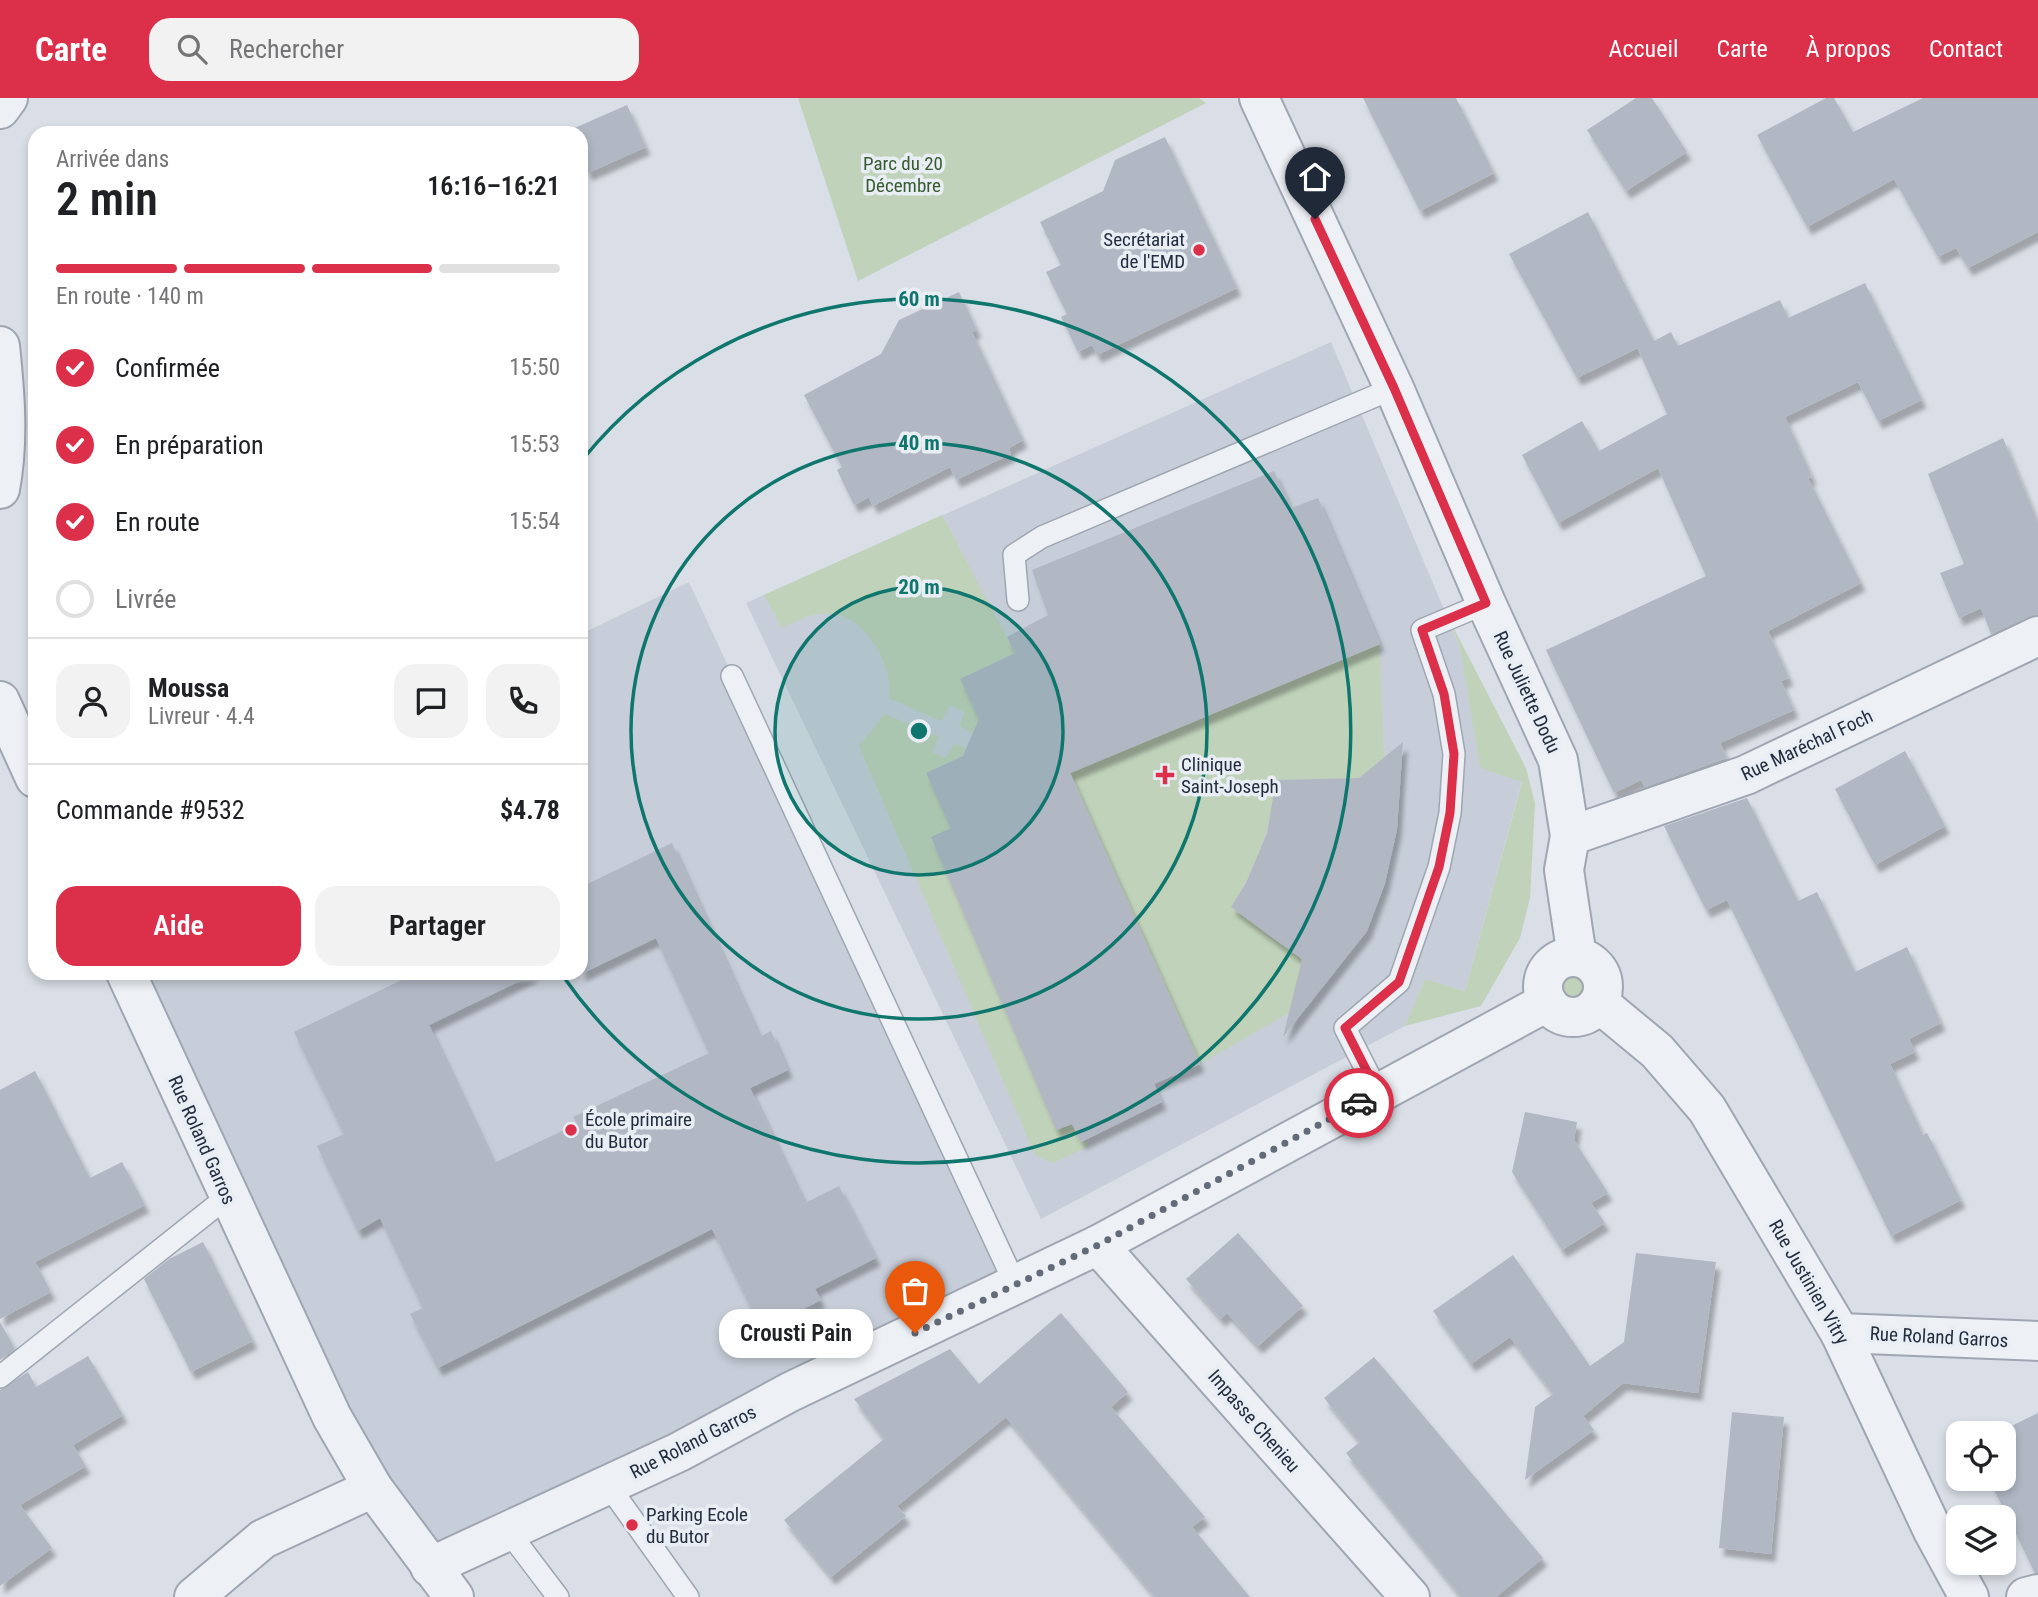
<!DOCTYPE html>
<html lang="fr">
<head>
<meta charset="utf-8">
<style>
	body { margin:0; font-family:"Roboto Condensed",sans-serif; background:#f2f2f2; color:#202124; height:100vh; display:flex; flex-direction:column; font-size:26px; white-space:nowrap }
	* { box-sizing:border-box; margin:0 }
	p { font-size:23px; color:#757577 }
	.icon { flex:none; width:38px; height:38px; fill:none; stroke:currentColor; stroke-width:2; stroke-linecap:round; stroke-linejoin:round }
	.map { position:relative; flex:1; overflow:hidden }
	.drawer { position:absolute; left:28px; top:28px; width:560px; height:854px; display:flex; flex-direction:column; background:#fff; border-radius:21px; box-shadow:0 4px 10px #0003 }
	.drawer>* { flex:none }
	.tools { position:absolute; left:1946px; top:1323px; display:grid; gap:14px }
	.tools a { display:grid; place-items:center; width:70px; height:70px; border-radius:14px; background:#fff; box-shadow:0 4px 10px #0003; font-size:35px }
	.pin { position:absolute; display:grid; place-items:center; width:60px; height:60px; color:#fff; margin:-72px -30px; border-radius:50% 50% 50% 0; rotate:-45deg; box-shadow:0 0 7px #0007 }
	.pin .icon { rotate:45deg }
	.courier { position:absolute; display:grid; place-items:center; width:70px; height:70px; margin:-35px; border:5px solid #dc2f49; border-radius:50%; background:#fff; color:#222; box-shadow:0 2px 9px #0007 }
	.bubble { position:absolute; height:49px; border-radius:21px; background:#fff; box-shadow:0 4px 10px #0003; font-size:23px; font-weight:600; line-height:49px; text-align:center }
	.headline em { font-style:normal; font-weight:600 }
	.headline div { display:flex; flex-direction:column-reverse }
	.headline { display:flex; align-items:center; justify-content:space-between; height:119px; padding:0 28px }
	h1 { font-size:46px; font-weight:600; line-height:52px }
	.bar { display:grid; grid-template-columns:repeat(4,1fr); gap:10px 7px; align-content:center; height:84px; padding:0 28px }
	.bar i { height:9px; border-radius:5px; background:#e0e0e0 }
	.bar .current { background:#dc2f49 }
	.bar p { grid-column:span 4 }
	.line { display:flex; align-items:center; gap:18px; padding:0 28px; border-top:2px solid #e0e0e0 }
	.line div { flex:1 }
	.round { display:grid; place-items:center; flex:none; width:74px; height:74px; border-radius:21px; background:#f2f2f2 }
	ol { padding:0 28px; list-style:none }
	li { display:flex; align-items:center; gap:21px; height:77px }
	li p { margin-inline-start:auto }
	li .icon { padding:7px; border-radius:50%; background:#dc2f49; color:#fff; stroke-width:4 }
	li:last-child { color:#757577 }
	li i { width:38px; height:38px; border:4px solid #e0e0e0; border-radius:50% }
	.action { display:flex; gap:14px; margin-top:auto; padding:14px 28px }
	.action a { flex:1; height:80px; border-radius:21px; background:#dc2f49; color:#fff; font-size:28px; font-weight:600; line-height:80px; text-align:center }
	.action a+a { background:#f2f2f2; color:#202124 }
	header { display:flex; align-items:center; gap:42px; box-sizing:border-box; height:98px; padding:0 35px; background:#dc2f49; color:#fff }
	header strong { font-size:33px }
	nav { display:flex; gap:38px; margin-inline-start:auto; font-size:24px }
	.search { width:490px; height:63px; background:#f2f2f2; display:flex; align-items:center; gap:18px; box-sizing:border-box; padding:0 24px; border-radius:21px; color:#757577; font-size:26px }
	.map>svg:first-child { display:block }
	.built { fill:#c8ced9 }
	.green { fill:#c0d2ba }
	.building { fill:#b1b8c4; filter:url(#shadow) }
	.lines { fill:none; stroke-linecap:round; stroke-linejoin:round }
	.lane-casing { stroke:#9fa6b1; stroke-width:24 }
	.street-casing { stroke:#9fa6b1; stroke-width:42 }
	.lane { stroke:#edf0f5; stroke-width:21 }
	.street { stroke:#edf0f5; stroke-width:38 }
	.done { stroke:#636b79; stroke-width:7; stroke-dasharray:0 12.6 }
	.route { stroke:#dc2f49; stroke-width:9 }
	.ring { fill:none; stroke:#0f766e; stroke-width:3.5 }
	.poi-dot { fill:#dc2f49; stroke:#e9eef5; stroke-width:2.5 }
	.labels { text-anchor:middle; dominant-baseline:central; stroke-width:7; stroke-linejoin:round; paint-order:stroke }
	.park-label { font-size:19px; fill:#375b2f; stroke:#e9eef5 }
	.poi-label { font-size:19px; fill:#232d3e; stroke:#e9eef5; text-anchor:start }
	.street-label { font-size:19px; fill:#232d3e; stroke:#e9eef5 }
	.centre { fill:#0f766e; stroke:#e9eef5; stroke-width:3.5 }
	.ring-label { font-size:21px; text-anchor:middle; font-weight:bold; fill:#0f766e; stroke:#e9eef5; stroke-width:7; stroke-linejoin:round; paint-order:stroke }
</style>
</head>
<body>
<header>
<strong>Carte</strong>
<div class="search"><svg class="icon" aria-label="search" viewBox="0 0 24 24"><circle cx="10" cy="10" r="6"/><path d="M15 15l6 6"/></svg>Rechercher</div>
<nav><a>Accueil</a><a>Carte</a><a>À propos</a><a>Contact</a></nav>
</header>
<div class="map">
<svg width="2038" height="1499" viewBox="0 0 2038 1499">
	<defs>
		<filter id="shadow"><feDropShadow dx="4.5" dy="8" stdDeviation="2" flood-color="#0004"/></filter>
	</defs>
	<rect width="100%" height="100%" fill="#dadfe7"/>
	<g class="built">
		<polygon points="1331,244 1460,549 1522,683 1465,893 1425,882 1405,928 1041,1121 746,505"/>
		<polygon points="689,484 1016,1188 430,1469 126,875 581,875 581,536"/>
	</g>
	<g class="green">
		<polygon points="798,0 1199,0 1206,5 858,183"/>
		<path d="M942,417L1015,555L961,581L979,621L972,636L960,628L964,614L950,607L941,623L889,600C895,570 867,520 834,516C815,513 799,522 782,530L764,497Z"/>
		<polygon points="1449,521 1526,670 1535,705 1530,800 1520,840 1481,908 1405,928 1425,881 1465,893 1522,684 1480,670 1460,549"/>
		<path d="M1380,546L1384,664L1372,670L1368,680L1276,682C1271,728 1257,770 1231,809L1307,864L1302,893L1315,900L1200,966L1070,675Z"/>
		<polygon points="885,616 939,639 932,654 946,660 954,645 966,651 963,658 926,675 951,730 931,740 1056,1032 1072,1026 1081,1043 1086,1041 1088,1049 1053,1065 1035,1057 859,648"/>
		<circle cx="1573" cy="889" r="30"/>
	</g>
	<g class="building">
		<polygon points="1363,0 1456,0 1494,75 1420,113"/>
		<polygon points="1636,0 1652,0 1687,54 1626,93 1587,32"/>
		<polygon points="1826,0 1834,0 1853,34 1923,0 2038,0 2038,134 1968,170 1956,150 1938,159 1894,81 1807,129 1757,37"/>
		<polygon points="627,7 646,49 588,75 581,59 581,35 570,32"/>
		<polygon points="1165,39 1237,190 1097,257 1092,247 1078,254 1061,219 1067,216 1046,174 1061,167 1040,124 1103,93 1115,62"/>
		<polygon points="1588,114 1654,243 1671,234 1678,248 1780,202 1788,220 1865,185 1922,302 1878,323 1858,284 1785,319 1812,379 1808,380 1861,485 1768,533 1789,580 1781,583 1794,612 1720,645 1727,660 1645,689 1641,682 1614,695 1546,552 1706,478 1658,370 1558,425 1522,357 1582,323 1599,353 1667,316 1638,251 1646,246 1577,280 1509,156"/>
		<polygon points="959,194 977,232 972,234 1023,342 1009,350 1011,356 956,382 950,369 873,408 869,399 854,407 837,372 842,369 804,297 881,256 899,222"/>
		<polygon points="2003,340 2038,425 2038,516 1991,536 1981,510 1959,520 1940,475 1964,466 1928,376"/>
		<polygon points="1274,373 1291,410 1318,400 1380,546 1070,675 1200,966 1154,986 1162,1004 1081,1044 1072,1026 1056,1032 931,739 951,730 926,675 963,658 979,621 960,581 1015,555 1007,539 1048,517 1032,472"/>
		<polygon points="1403,644 1397,731 1385,785 1367,833 1283,939 1302,861 1231,809 1246,785 1267,735 1276,682 1359,680"/>
		<polygon points="1905,653 1945,728 1875,767 1835,691"/>
		<polygon points="1747,700 1798,803 1817,794 1855,874 1907,849 1941,925 1909,941 1915,954 1890,966 1923,1037 1927,1035 1961,1102 1891,1138 1727,802 1706,812 1664,728"/>
		<polygon points="672,745 760,939 771,933 788,972 750,990 805,1105 839,1088 876,1160 815,1191 821,1202 762,1232 712,1131 438,1270 410,1216 423,1210 380,1120 358,1133 317,1048 344,1036 294,934 416,875 536,875 429,927 494,1065 577,1026 573,1019 709,955 656,840 581,876 581,789"/>
		<polygon points="35,973 90,1080 122,1064 145,1107 35,1164 51,1194 0,1221 0,992"/>
		<polygon points="1525,1014 1577,1024 1574,1042 1608,1095 1591,1105 1605,1125 1562,1152 1512,1074"/>
		<polygon points="1238,1135 1303,1208 1258,1248 1227,1215 1221,1221 1186,1181"/>
		<polygon points="203,1144 253,1243 191,1274 144,1181 169,1161"/>
		<polygon points="1636,1155 1716,1164 1698,1295 1623,1285 1583,1318 1594,1332 1525,1382 1535,1309 1553,1296 1510,1239 1471,1266 1433,1213 1513,1157 1590,1268 1624,1244"/>
		<polygon points="1061,1215 1128,1294 1111,1309 1205,1419 1192,1429 1250,1499 1155,1499 1006,1319 897,1408 906,1418 831,1479 784,1422 884,1341 854,1301 950,1251 979,1286"/>
		<polygon points="0,1224 15,1251 0,1262"/>
		<polygon points="88,1258 123,1317 73,1347 86,1368 20,1407 52,1450 0,1488 0,1292 28,1274 36,1289"/>
		<polygon points="1374,1259 1543,1460 1496,1499 1461,1499 1346,1355 1360,1344 1324,1300"/>
		<polygon points="1732,1314 1784,1319 1771,1456 1719,1450"/>
		<polygon points="2038,1315 2038,1475 2035,1475 1989,1381 2004,1381 2004,1335 1997,1335"/>
	</g>
	<g class="lines">
		<g class="lane-casing">
			<g id="lane">
				<polyline points="1018,502 1014,457 1042,439 1394,290"/>
				<polyline points="732,578 1016,1188"/>
				<polyline points="1378,995 1345,930 1399,884 1439,769 1450,715 1454,656 1444,596 1422,532 1486,505"/>
				<polyline points="0,1279 227,1099"/>
				<polyline points="608,1387 688,1499"/>
				<polyline points="508,1433 558,1499"/>
			</g>
		</g>
		<g class="street-casing">
			<g id="street">
				<polyline points="1259,0 1394,290 1486,505 1558,662 1570,738 1564,772 1577,859"/>
				<polyline points="0,11 8,0"/>
				<path d="M0,248C5,295 9,344 0,391"/>
				<polyline points="0,603 35,680"/>
				<polyline points="1570,738 1746,677 2038,538"/>
				<circle cx="1573" cy="889" r="30"/>
				<polyline points="126,875 332,1319 373,1390 454,1499"/>
				<polyline points="1599,905 1657,953 1707,1011 1840,1235 1933,1433 1969,1499"/>
				<polyline points="1098,1147 1410,1499"/>
				<polyline points="1840,1235 2038,1243"/>
				<polyline points="430,1469 679,1354 790,1294 1098,1147 1547,904"/>
				<polyline points="194,1499 263,1441 373,1390"/>
				<polyline points="2026,1499 2038,1496"/>
			</g>
		</g>
		<use href="#lane" class="lane"/>
		<use href="#street" class="street"/>
	</g>
	<g class="lines">
		<polyline class="done" points="915,1235 1098,1147 1359,1005"/>
		<polyline class="route" points="1315,121 1394,290 1486,505 1422,532 1444,596 1454,656 1450,715 1439,769 1399,884 1345,930 1378,995 1359,1005"/>
	</g>
	<circle cx="919" cy="633" r="144" fill="#0f766e" fill-opacity=".12"/>
	<g class="ring">
		<circle cx="919" cy="633" r="144"/>
		<circle cx="919" cy="633" r="288"/>
		<path d="M583 361A432 432 0 1 1 563 878"/>
	</g>
	<g class="poi-dot">
		<circle cx="1199" cy="152" r="7"/>
		<path d="M1161.5 666.5h7v7h7v7h-7v7h-7v-7h-7v-7h7z"/>
		<circle cx="571" cy="1032" r="7"/>
		<circle cx="632" cy="1427" r="7"/>
	</g>
	<g class="labels">
		<g class="park-label">
			<text x="903" y="65">Parc du 20<tspan x="903" dy="22">Décembre</tspan></text>
		</g>
		<g class="poi-label">
			<text x="1185" y="141" text-anchor="end">Secrétariat<tspan x="1185" dy="22">de l'EMD</tspan></text>
			<text x="1181" y="666">Clinique<tspan x="1181" dy="22">Saint-Joseph</tspan></text>
			<text x="585" y="1021">École primaire<tspan x="585" dy="22">du Butor</tspan></text>
			<text x="646" y="1416">Parking Ecole<tspan x="646" dy="22">du Butor</tspan></text>
		</g>
		<g class="street-label">
			<text transform="translate(1527 594) rotate(65)">Rue Juliette Dodu</text>
			<text transform="translate(1807 647) rotate(-25)">Rue Maréchal Foch</text>
			<text transform="translate(202 1042) rotate(66)">Rue Roland Garros</text>
			<text transform="translate(1809 1184) rotate(60)">Rue Justinien Vitry</text>
			<text transform="translate(1939 1239) rotate(3)">Rue Roland Garros</text>
			<text transform="translate(1254 1323) rotate(49)">Impasse Chenieu</text>
			<text transform="translate(693 1344) rotate(-27)">Rue Roland Garros</text>
		</g>
	</g>
	<circle cx="919" cy="633" r="10" class="centre"/>
	<g class="ring-label">
		<text x="919" y="208">60 m</text>
		<text x="919" y="352">40 m</text>
		<text x="919" y="496">20 m</text>
	</g>
</svg>
<div class="tools">
<a><svg class="icon" aria-label="locate" viewBox="0 0 24 24"><circle cx="12" cy="12" r="6"/><path d="M12 2v4M12 18v4M2 12h4M18 12h4"/></svg></a>
<a><svg class="icon" aria-label="layers" viewBox="0 0 24 24"><path d="M12 4l9 5-9 5-9-5zM3 14l9 5 9-5"/></svg></a>
</div>
<div class="pin" style="left:915px;top:1235px;background:#ea580c"><svg class="icon" aria-label="bag" viewBox="0 0 24 24"><path d="M5 8h14l-1 12H6zM9 8a3 3 0 0 1 6 0"/></svg></div>
<div class="pin" style="left:1315px;top:121px;background:#1f2937"><svg class="icon" aria-label="home" viewBox="0 0 24 24"><path d="M3 11l9-7 9 7M6 9v11h12V9"/></svg></div>
<div class="courier" style="left:1359px;top:1005px"><svg class="icon" aria-label="car" viewBox="0 0 24 24"><path d="M5 17H2v-5l4-1 3-4h7l3 4 3 1v5h-3M9 17h6M6 11h13"/><circle cx="7" cy="17" r="2"/><circle cx="17" cy="17" r="2"/></svg></div>
<div class="bubble" style="left:719px;top:1211px;width:154px">Crousti Pain</div>
<section class="drawer">
<div class="headline"><div><h1>2 min</h1><p>Arrivée dans</p></div><em>16:16–16:21</em></div>
<div class="bar"><i class="current"></i><i class="current"></i><i class="current"></i><i></i><p>En route · 140 m</p></div>
<ol>
<li><svg class="icon" aria-label="check" viewBox="0 0 24 24"><path d="M5 12l5 5 9-10"/></svg>Confirmée<p>15:50</p></li>
<li><svg class="icon" aria-label="check" viewBox="0 0 24 24"><path d="M5 12l5 5 9-10"/></svg>En préparation<p>15:53</p></li>
<li><svg class="icon" aria-label="check" viewBox="0 0 24 24"><path d="M5 12l5 5 9-10"/></svg>En route<p>15:54</p></li>
<li><i></i>Livrée</li>
</ol>
<div class="line" style="height:126px"><a class="round"><svg class="icon" aria-label="person" viewBox="0 0 24 24"><circle cx="12" cy="8" r="4"/><path d="M4 21q1-7 8-7t8 7"/></svg></a><div><b>Moussa</b><p>Livreur · 4.4</p></div><a class="round"><svg class="icon" aria-label="chat" viewBox="0 0 24 24"><path d="M4 5h16v11H9l-5 4z"/></svg></a><a class="round"><svg class="icon" aria-label="phone" viewBox="0 0 24 24"><path d="M5 4h4l2 5-3 2q2 4 5 5l2-3 5 2v4C11 20 4 13 5 4z"/></svg></a></div>
<div class="line" style="height:91px"><div>Commande #9532</div><b>$4.78</b></div>
<div class="action"><a>Aide</a><a>Partager</a></div>
</section>
</div>
</body>
</html>
